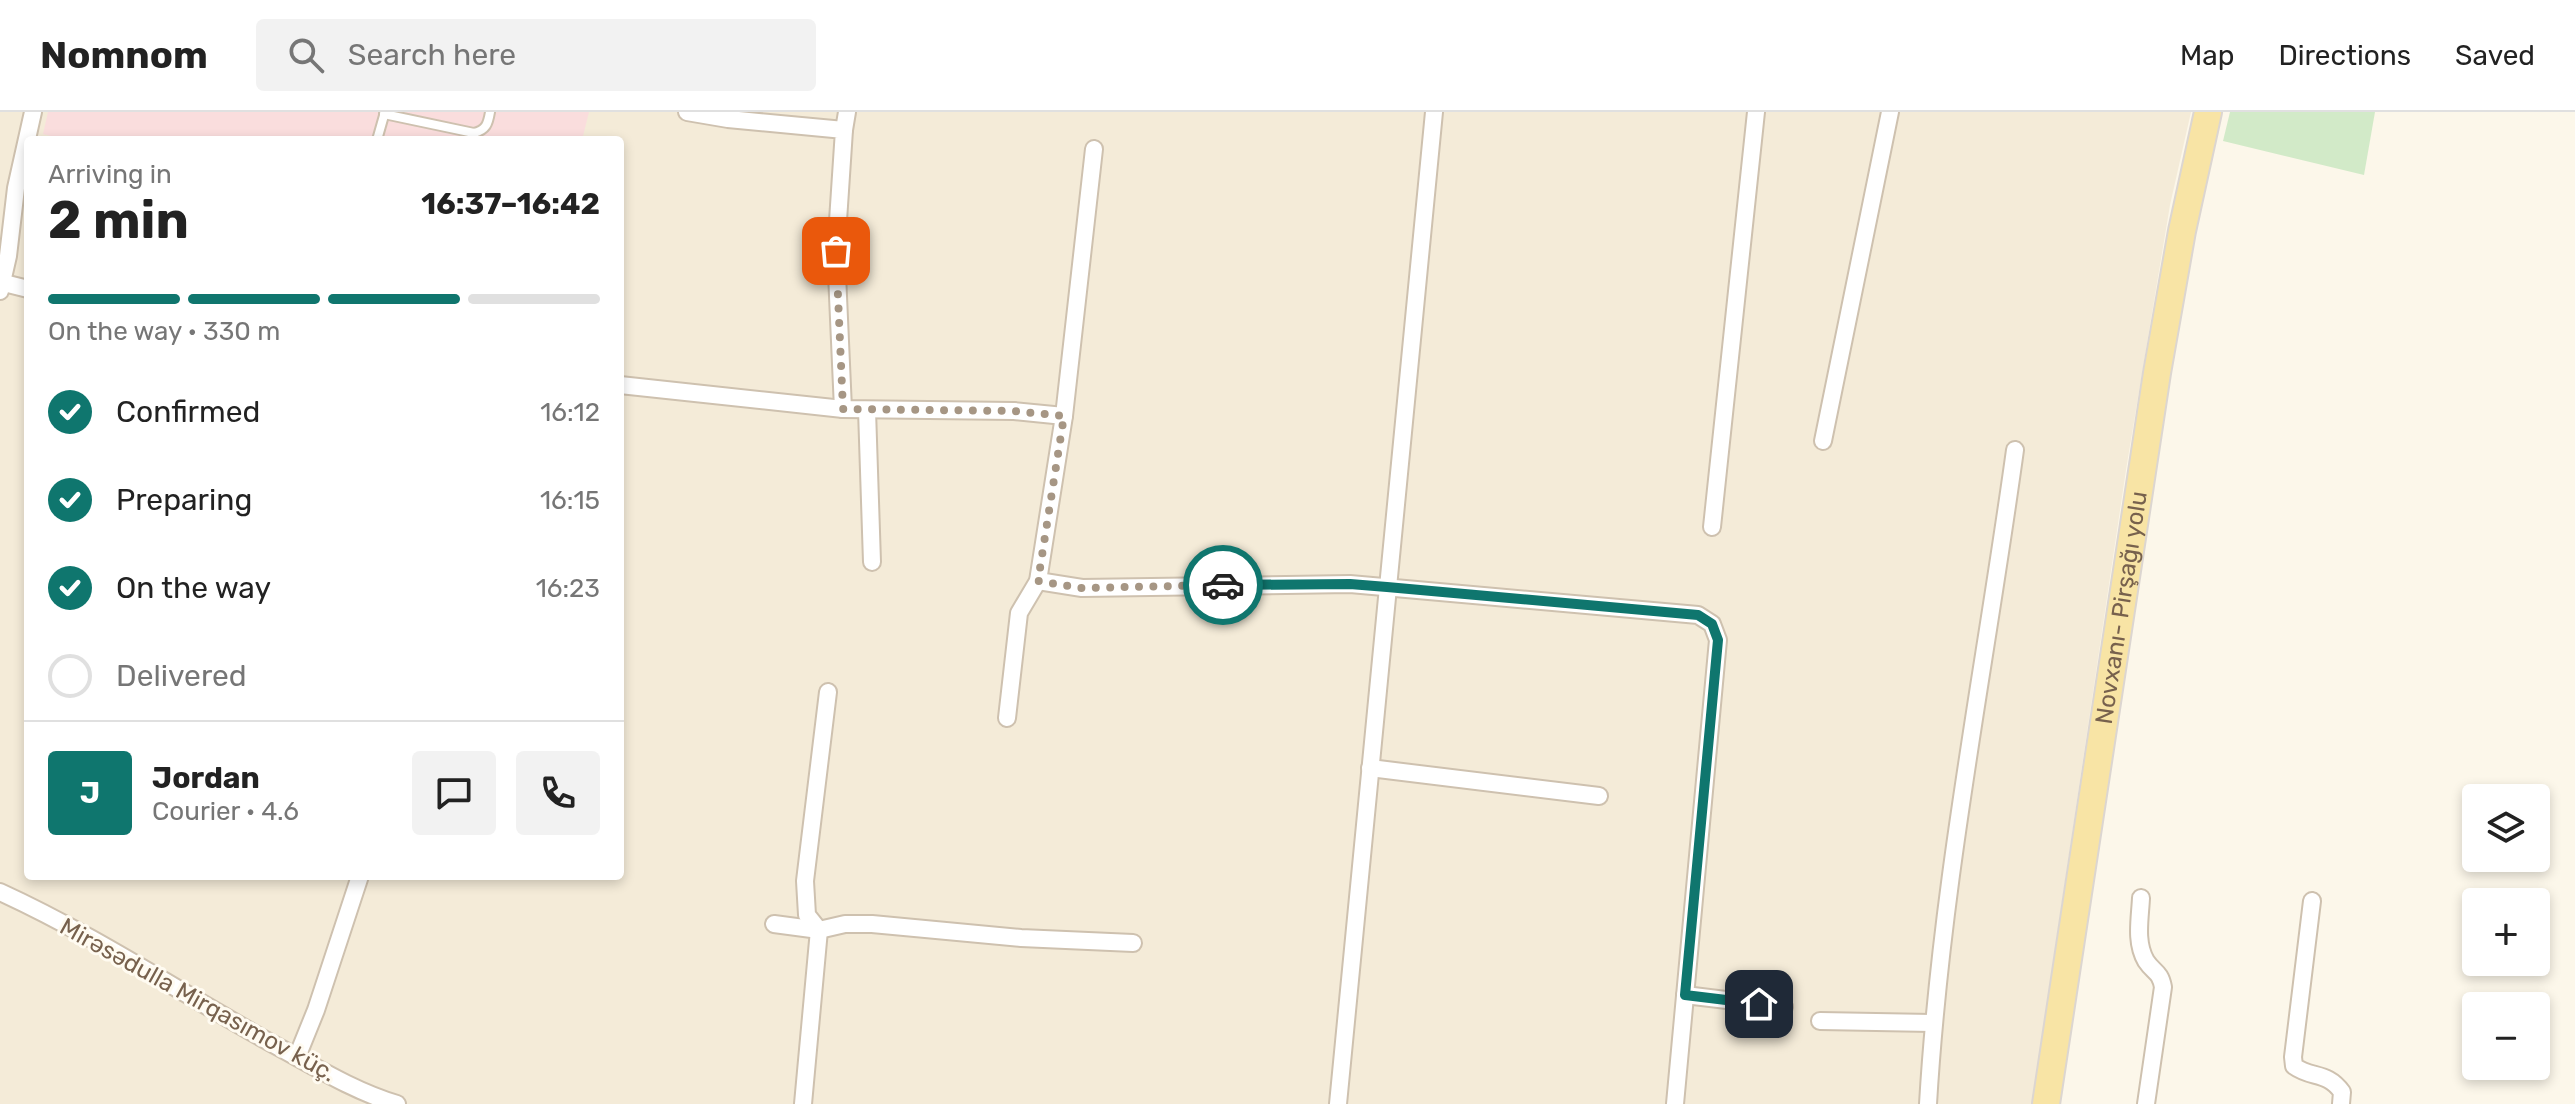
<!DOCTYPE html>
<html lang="en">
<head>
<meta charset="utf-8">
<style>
	body { margin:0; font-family:Rubik,sans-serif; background:#f2f2f2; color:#222; height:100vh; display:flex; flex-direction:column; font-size:30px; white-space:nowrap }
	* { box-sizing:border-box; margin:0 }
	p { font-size:26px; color:#767676 }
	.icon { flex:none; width:44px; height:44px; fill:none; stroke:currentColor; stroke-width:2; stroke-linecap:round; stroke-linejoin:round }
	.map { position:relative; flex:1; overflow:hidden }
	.side { position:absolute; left:24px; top:24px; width:600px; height:744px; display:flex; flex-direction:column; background:#fff; border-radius:8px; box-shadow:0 4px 12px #0003 }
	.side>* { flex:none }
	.controls { position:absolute; left:2462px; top:672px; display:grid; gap:16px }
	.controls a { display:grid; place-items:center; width:88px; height:88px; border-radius:8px; background:#fff; box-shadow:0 4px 12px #0003; font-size:40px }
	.pin { position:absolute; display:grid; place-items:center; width:68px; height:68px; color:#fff; margin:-34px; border-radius:16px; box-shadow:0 4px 12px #0006 }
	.courier { position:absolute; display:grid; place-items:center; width:80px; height:80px; margin:-40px; border:6px solid #0f766e; border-radius:50%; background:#fff; color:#222; box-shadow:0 2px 10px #0007 }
	.head em { font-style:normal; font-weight:700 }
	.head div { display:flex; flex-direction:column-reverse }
	.head { display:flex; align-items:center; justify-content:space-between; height:136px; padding:0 24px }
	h1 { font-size:52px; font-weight:700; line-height:60px }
	.bar { display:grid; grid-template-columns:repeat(4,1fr); gap:12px 8px; align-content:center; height:96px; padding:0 24px }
	.bar i { height:10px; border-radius:6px; background:#e0e0e0 }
	.bar .on { background:#0f766e }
	.bar p { grid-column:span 4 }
	.line { display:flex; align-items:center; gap:20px; padding:0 24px; border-top:2px solid #e0e0e0 }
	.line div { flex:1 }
	.round { display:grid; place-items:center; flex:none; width:84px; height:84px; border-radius:8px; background:#f2f2f2 }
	ol { padding:0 24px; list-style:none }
	li { display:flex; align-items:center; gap:24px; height:88px }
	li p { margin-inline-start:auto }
	li .icon { padding:8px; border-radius:50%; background:#0f766e; color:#fff; stroke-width:4 }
	li:last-child { color:#767676 }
	li i { width:44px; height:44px; border:4px solid #e0e0e0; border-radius:50% }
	header { display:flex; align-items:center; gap:48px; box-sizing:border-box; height:112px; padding:0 40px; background:#fff; border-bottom:2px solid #e0e0e0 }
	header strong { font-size:38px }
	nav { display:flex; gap:44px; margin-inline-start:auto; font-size:28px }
	.search { width:560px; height:72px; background:#f2f2f2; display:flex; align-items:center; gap:20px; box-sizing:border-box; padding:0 28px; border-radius:8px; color:#767676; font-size:30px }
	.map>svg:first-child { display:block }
	.residential { fill:#f4ebd8; fill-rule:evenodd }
	.medical { fill:#fadddd }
	.green { fill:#d2eac8 }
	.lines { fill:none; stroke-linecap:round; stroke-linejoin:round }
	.service-casing { stroke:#cec1af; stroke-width:12 }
	.minor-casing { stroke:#cec1af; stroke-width:20 }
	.primary-casing { stroke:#dcd6d1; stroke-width:30 }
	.service { stroke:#fff; stroke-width:8 }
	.minor { stroke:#fff; stroke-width:16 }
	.primary { stroke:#f8e4a5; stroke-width:26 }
	.done { stroke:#a69684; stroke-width:8; stroke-dasharray:0 14.4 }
	.route { stroke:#0f766e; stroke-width:10 }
	.labels { text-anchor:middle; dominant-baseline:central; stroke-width:6; stroke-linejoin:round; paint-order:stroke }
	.street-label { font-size:24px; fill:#77614d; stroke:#fffbf1 }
</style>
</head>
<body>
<header>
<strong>Nomnom</strong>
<div class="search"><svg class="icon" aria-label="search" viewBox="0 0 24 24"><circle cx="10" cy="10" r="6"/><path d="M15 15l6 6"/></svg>Search here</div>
<nav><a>Map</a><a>Directions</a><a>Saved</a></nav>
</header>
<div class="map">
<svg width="2575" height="992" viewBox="0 0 2575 992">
	<rect width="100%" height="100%" fill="#fcf7ea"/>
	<path class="residential" d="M0,0H2191L2170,93L2126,358L2032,992H0ZM28,28H620V764H28Z"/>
	<polygon class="medical" points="48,0 589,0 582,28 66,28 43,22"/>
	<polygon class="green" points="2230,0 2375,0 2364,63 2223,29"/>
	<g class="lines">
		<g class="service-casing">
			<g id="service">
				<path d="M384,2L474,21C486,18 488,12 490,0"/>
				<polyline points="377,28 385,0"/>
			</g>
		</g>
		<g class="minor-casing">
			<g id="minor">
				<polyline points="687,0 728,7 844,18 836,139 843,297"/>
				<polyline points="844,18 847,0"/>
				<polyline points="0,170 28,177"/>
				<polyline points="0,179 8,144 16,76 33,0"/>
				<polyline points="620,273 843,297 1014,299 1064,304"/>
				<polyline points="867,298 872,450"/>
				<polyline points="1823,329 1890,0"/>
				<polyline points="1712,415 1756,0"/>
				<polyline points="1038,469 1082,476 1350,472 1698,503 1712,512 1718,528 1675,992"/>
				<polyline points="1007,606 1019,501 1038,469 1064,304 1094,37"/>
				<polyline points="1370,656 1599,684"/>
				<path d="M0,780C94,823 181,881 271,931C312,953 353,979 397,992"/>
				<path d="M2141,786C2140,807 2135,830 2146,849C2154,861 2160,859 2163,875L2146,992"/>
				<path d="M2312,789L2293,945L2294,954C2312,967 2327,959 2342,980L2341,992"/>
				<polyline points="774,812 819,818 845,812 872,812 1021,826 1133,831"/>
				<polyline points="1685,883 1784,895"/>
				<polyline points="1820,909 1932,911"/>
				<polyline points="297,945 316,898 360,764"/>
				<polyline points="803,992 819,818 807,803 805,769 828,580"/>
				<polyline points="1338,992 1434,0"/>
				<path d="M1928,992C1941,772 1985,556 2015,338"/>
			</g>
		</g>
		<g class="primary-casing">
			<g id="primary">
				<path id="s1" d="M2046,992L2157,261L2182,119L2208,0"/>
			</g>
		</g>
		<use href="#service" class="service"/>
		<use href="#minor" class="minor"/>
		<use href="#primary" class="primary"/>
	</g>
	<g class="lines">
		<polyline class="done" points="836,139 843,297 1014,299 1064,304 1038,469 1082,476 1223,473"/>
		<polyline class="route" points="1223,473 1350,472 1387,475 1698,503 1712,512 1718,528 1685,883 1759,892"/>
	</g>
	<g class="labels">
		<g class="street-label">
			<text stroke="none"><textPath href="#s1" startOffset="502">Novxanı- Pirşağı yolu</textPath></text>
			<text transform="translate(198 888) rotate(29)">Mirəsədulla Mirqasımov küç.</text>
		</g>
	</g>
</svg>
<div class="controls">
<a><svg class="icon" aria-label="layers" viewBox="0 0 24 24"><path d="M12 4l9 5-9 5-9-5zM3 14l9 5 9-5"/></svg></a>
<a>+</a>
<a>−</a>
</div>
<div class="pin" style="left:836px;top:139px;background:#ea580c"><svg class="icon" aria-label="bag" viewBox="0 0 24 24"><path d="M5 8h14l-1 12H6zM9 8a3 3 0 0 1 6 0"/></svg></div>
<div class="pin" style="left:1759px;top:892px;background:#1f2937"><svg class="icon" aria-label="home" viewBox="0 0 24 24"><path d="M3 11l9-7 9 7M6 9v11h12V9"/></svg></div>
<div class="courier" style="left:1223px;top:473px"><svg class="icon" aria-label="car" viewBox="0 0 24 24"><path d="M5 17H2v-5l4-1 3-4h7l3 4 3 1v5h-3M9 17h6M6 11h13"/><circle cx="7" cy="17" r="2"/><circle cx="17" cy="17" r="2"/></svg></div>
<section class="side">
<div class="head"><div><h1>2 min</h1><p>Arriving in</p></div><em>16:37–16:42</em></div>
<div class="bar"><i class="on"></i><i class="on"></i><i class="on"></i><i></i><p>On the way · 330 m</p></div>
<ol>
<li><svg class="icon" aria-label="check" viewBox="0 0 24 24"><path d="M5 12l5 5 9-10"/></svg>Confirmed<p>16:12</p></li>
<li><svg class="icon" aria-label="check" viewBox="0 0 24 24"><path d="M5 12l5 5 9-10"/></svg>Preparing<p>16:15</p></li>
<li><svg class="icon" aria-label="check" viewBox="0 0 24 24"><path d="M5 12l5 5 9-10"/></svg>On the way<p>16:23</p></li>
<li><i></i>Delivered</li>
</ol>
<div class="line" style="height:144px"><b class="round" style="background:#0f766e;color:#fff">J</b><div><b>Jordan</b><p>Courier · 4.6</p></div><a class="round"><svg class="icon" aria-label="chat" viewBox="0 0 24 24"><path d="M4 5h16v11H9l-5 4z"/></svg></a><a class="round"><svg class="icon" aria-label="phone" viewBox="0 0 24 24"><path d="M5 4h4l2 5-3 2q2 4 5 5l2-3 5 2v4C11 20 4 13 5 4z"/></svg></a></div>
</section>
</div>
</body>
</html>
